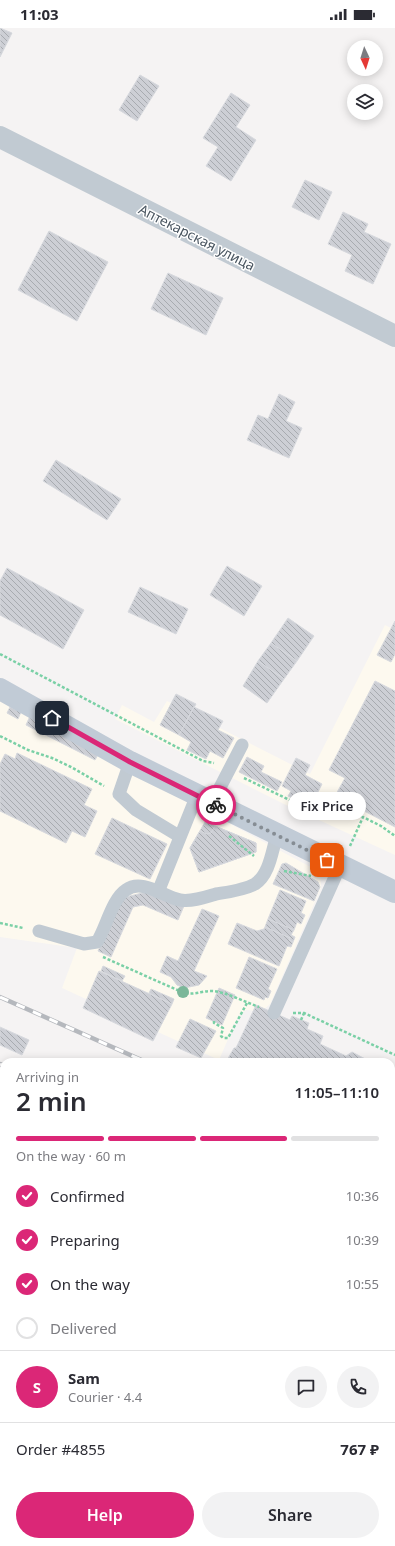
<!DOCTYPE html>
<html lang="en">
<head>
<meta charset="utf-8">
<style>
	body { margin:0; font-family:"Noto Sans",sans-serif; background:#f2f2f3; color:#2b2b33; height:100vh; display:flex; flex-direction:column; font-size:15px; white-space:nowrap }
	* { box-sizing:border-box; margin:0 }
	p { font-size:13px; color:#7c7c81 }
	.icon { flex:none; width:22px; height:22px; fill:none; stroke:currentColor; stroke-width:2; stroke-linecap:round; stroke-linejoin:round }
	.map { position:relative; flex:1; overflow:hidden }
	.sheet { position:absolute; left:0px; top:1030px; width:395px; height:488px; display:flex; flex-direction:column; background:#fff; border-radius:12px 12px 0 0; box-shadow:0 2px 10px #0003 }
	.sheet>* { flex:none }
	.needle { width:26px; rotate:176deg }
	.controls { position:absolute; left:347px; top:12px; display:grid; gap:8px }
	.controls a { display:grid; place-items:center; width:36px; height:36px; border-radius:50%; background:#fff; box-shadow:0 2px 10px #0003; font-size:20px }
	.pin { position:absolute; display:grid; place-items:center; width:34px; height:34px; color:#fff; margin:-17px; border-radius:8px; box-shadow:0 2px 6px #0006 }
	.courier { position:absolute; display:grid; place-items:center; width:40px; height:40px; margin:-20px; border:3px solid #db2777; border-radius:50%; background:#fff; color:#222; box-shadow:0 1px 5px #0007 }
	.bubble { position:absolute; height:28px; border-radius:14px; background:#fff; box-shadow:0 2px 10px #0003; font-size:13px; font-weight:600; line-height:28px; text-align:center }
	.headline em { font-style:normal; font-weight:600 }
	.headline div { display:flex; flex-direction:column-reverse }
	.headline { display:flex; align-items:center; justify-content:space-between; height:68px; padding:0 16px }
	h1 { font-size:26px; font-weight:600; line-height:30px }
	.bar { display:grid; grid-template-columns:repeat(4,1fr); gap:6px 4px; align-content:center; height:48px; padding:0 16px }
	.bar i { height:5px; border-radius:3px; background:#e1e1e2 }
	.bar .on { background:#db2777 }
	.bar p { grid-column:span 4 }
	.line { display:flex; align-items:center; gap:10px; padding:0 16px; border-top:1px solid #e1e1e2 }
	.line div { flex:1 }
	.round { display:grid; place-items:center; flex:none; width:42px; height:42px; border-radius:21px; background:#f2f2f3 }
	ol { padding:0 16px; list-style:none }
	li { display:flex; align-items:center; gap:12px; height:44px }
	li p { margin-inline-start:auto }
	li .icon { padding:4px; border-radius:50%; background:#db2777; color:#fff; stroke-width:4 }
	li:last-child { color:#7c7c81 }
	li i { width:22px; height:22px; border:2px solid #e1e1e2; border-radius:50% }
	.button { display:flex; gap:8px; margin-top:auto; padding:8px 16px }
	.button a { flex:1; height:46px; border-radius:24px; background:#db2777; color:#fff; font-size:16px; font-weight:600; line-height:46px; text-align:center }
	.button a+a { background:#f2f2f3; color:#2b2b33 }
	.status { display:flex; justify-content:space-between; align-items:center; height:28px; padding:0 20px; background:#fff; direction:ltr }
	.status svg { height:11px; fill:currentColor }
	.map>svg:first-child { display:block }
	.commercial { fill:#fdf9ef }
	.building { fill:url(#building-back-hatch); stroke:#d7d9de }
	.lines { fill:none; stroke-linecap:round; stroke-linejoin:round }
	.path { stroke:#7ad0a6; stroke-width:2.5; stroke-dasharray:3 2; stroke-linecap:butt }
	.service { stroke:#c1cad2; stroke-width:13 }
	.tertiary { stroke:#c1cad2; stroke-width:22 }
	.secondary { stroke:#c1cbd6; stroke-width:22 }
	.rail-casing { stroke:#b5b8bd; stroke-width:4.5 }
	.rail { stroke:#fff; stroke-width:3; stroke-dasharray:9; stroke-linecap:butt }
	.tree { fill:#7bb799 }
	.done { stroke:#868d94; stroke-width:4; stroke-dasharray:0 7.2 }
	.route { stroke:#db2777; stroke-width:5 }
	.labels { text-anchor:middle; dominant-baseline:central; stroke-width:3; stroke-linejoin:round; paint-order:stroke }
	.street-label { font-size:14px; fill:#4a5661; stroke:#fff }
</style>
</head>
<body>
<div class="status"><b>11:03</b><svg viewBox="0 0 49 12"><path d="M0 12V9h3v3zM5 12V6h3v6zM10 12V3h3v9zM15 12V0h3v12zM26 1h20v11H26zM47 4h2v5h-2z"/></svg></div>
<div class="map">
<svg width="395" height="1518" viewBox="0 0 395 1518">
	<defs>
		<pattern id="building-back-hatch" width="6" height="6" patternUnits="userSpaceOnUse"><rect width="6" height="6" fill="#cdcfd5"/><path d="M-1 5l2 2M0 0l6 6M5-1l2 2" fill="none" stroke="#a8abb0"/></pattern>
	</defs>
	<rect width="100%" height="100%" fill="#f5f3f3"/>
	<g class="commercial">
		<polygon points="385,597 395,602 395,827 284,776 115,691 122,677 154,694 167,673 310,746"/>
		<polygon points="0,673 320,844 321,860 270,976 262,983 246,982 238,988 219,1032 62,960 77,920 0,909"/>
	</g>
	<g class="building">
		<polygon points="0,0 12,5 0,29"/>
		<polygon points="140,47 159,58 137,93 119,82"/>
		<polygon points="231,65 250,77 236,99 256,112 231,153 206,138 218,119 203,110"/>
		<polygon points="305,152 332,164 319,192 292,179"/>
		<polygon points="343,184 368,196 364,204 391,216 373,256 345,243 352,227 328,216"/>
		<polygon points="49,203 108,234 77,293 18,262"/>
		<polygon points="168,245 223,270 206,307 151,281"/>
		<polygon points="279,366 295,374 286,393 302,400 289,430 247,412 258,387 268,391"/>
		<polygon points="56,432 121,471 107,492 43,453"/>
		<polygon points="227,538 262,558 244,588 210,567"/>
		<polygon points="7,540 84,582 63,621 0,587 0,553"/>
		<polygon points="140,559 188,581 176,606 128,584"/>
		<polygon points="288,590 314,608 297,633 271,615"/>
		<polygon points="395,593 395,626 391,634 377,627"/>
		<polygon points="271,615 297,633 284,651 258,633"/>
		<polygon points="258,633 284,651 267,675 243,658"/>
		<polygon points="375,653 395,663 395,799 335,768 345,750 329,742"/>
		<polygon points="176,666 196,676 179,707 160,697"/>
		<polygon points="10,679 21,684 18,691 7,685"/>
		<polygon points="194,679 223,693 218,702 234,710 223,730 210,723 206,731 187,722 191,714 179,707"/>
		<polygon points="30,688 100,723 95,732 26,697"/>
		<polygon points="17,725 92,761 84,777 97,783 85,809 72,803 66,815 0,783 0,736 5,726 15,731"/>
		<polygon points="247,729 264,738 261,744 282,754 277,763 239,744"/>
		<polygon points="296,730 310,737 305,747 322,756 313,774 300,767 298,772 292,770 288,768 291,763 282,758"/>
		<polygon points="112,790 167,816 150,851 95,826"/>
		<polygon points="205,794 256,815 256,824 199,844 190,820"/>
		<polygon points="215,798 256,815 256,824 199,844 190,820 200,803 207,806 211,805"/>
		<polygon points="286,835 318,854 320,859 314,873 273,856 282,836"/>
		<polygon points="280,862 306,873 301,885 305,887 301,896 297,894 294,902 268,891"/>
		<polygon points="150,863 184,878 178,892 143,877 133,879 111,929 98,923 122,870"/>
		<polygon points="202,881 219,888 194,943 207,948 199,957 184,960 177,957 171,949 160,944 167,928 178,933"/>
		<polygon points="268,891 294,902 291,907 295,909 293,914 289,912 290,910 265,899"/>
		<polygon points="237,895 257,903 264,901 265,899 290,910 289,912 293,914 291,919 287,918 279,938 228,916"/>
		<polygon points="249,929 277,941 268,961 271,963 268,970 265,969 264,972 236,960"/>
		<polygon points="103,938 125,948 122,953 101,943"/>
		<polygon points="99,943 172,976 153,1013 83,980"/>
		<polygon points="219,960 235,967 222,997 206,990"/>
		<polygon points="151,961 174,971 172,976 149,965"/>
		<polygon points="256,977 290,992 292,988 309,995 307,1001 323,1008 320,1016 346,1028 352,1024 371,1034 226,1034 234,1020 236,1020"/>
		<polygon points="190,991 216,1003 201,1030 176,1019"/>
		<polygon points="0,999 29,1012 22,1027 0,1017"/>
		<polygon points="391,1051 395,1052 393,1058 395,1059 395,1071 392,1078"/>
		<polygon points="4,1175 4,1215 0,1213 0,1184"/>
		<polygon points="4,1337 4,1378 0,1376 0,1344"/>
		<polygon points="395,1392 395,1438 391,1436 391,1401"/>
		<polygon points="391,1509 395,1511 395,1518 364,1518 366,1514 391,1514"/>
		<polygon points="170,1514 194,1514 192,1518 170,1518 168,1517"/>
		<polygon points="227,1514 236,1514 247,1518 226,1518"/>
	</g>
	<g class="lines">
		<g class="path">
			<polyline points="0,626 203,733 214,735"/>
			<polyline points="0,708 28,722 52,730 71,739 104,758"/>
			<path d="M244,750L302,778C311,779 317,775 326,773C334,771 355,785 363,789"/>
			<polyline points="229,808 254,828"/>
			<polyline points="350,818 363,789 381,798 395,808"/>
			<polyline points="284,843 311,848"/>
			<polyline points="0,895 23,900"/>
			<path d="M103,929L184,965C196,967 201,963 212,963C224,963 247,975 259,979"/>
			<polyline points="293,985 304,985 395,1027"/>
			<polyline points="301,992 304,985"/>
			<polyline points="214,993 214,995 223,1000 221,1008 223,1010 228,1010 247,975"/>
		</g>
		<g class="service">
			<polyline points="130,734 119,766 136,782 179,808"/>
			<polyline points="212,775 242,717"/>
			<polyline points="158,864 197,767"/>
			<path d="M39,903L84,916L97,914C106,900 112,871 126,862C142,850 164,869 180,872C192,874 206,869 216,866C228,864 245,862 255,856C270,846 272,822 277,807"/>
			<polyline points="274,985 340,838"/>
		</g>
		<polyline class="tertiary" points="0,109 395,308"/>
		<g class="secondary">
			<polyline points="0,661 130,734 395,864"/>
			<polyline points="0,1116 4,1118"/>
			<polyline points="391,1295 395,1297"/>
		</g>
		<g class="rail-casing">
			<g id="rail">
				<polyline points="0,969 146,1034"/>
				<polyline points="0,1036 4,1038"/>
				<polyline points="0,1056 4,1058"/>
				<polyline points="0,1072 4,1074"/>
				<polyline points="391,1140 395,1142"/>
				<polyline points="391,1212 395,1214"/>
				<polyline points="391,1227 395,1228"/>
				<polyline points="391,1244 395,1246"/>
			</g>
		</g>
		<use href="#rail" class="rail"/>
	</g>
	<circle class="tree" cx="183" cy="964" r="6"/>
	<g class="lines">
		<polyline class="done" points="216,777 327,832"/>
		<polyline class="route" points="52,690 130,734 216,777"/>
	</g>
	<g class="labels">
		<g class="street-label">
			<text transform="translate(197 209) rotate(27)">Аптекарская улица</text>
		</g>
	</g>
</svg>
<div class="controls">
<a><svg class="needle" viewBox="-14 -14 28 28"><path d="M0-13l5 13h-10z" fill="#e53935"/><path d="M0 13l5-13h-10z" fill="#7c7c81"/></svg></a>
<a><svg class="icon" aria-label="layers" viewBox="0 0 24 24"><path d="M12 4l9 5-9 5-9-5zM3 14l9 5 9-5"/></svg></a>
</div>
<div class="pin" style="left:327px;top:832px;background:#ea580c"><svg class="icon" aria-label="bag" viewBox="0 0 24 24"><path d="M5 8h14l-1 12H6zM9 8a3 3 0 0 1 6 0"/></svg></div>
<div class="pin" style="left:52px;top:690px;background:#1f2937"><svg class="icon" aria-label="home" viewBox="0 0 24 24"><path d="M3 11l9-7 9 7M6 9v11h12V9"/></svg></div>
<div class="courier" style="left:216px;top:777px"><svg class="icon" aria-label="bike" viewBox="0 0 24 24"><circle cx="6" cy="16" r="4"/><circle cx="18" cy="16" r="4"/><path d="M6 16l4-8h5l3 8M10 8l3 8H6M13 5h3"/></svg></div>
<div class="bubble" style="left:288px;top:764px;width:78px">Fix Price</div>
<section class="sheet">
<div class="headline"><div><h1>2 min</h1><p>Arriving in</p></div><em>11:05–11:10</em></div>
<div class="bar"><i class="on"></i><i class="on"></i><i class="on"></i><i></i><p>On the way · 60 m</p></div>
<ol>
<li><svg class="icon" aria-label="check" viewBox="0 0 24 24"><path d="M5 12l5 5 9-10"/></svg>Confirmed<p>10:36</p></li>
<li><svg class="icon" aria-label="check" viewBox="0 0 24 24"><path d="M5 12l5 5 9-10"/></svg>Preparing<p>10:39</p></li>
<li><svg class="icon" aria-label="check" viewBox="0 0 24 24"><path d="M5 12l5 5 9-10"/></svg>On the way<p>10:55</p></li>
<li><i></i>Delivered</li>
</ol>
<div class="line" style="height:72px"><b class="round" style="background:#db2777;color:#fff">S</b><div><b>Sam</b><p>Courier · 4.4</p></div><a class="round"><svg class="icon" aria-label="chat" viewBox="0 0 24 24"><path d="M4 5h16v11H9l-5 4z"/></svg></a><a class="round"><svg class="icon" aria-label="phone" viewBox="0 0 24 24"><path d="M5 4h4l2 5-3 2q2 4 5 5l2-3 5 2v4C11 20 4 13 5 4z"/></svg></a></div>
<div class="line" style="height:52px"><div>Order #4855</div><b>767 ₽</b></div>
<div class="button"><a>Help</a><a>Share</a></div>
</section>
</div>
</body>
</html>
